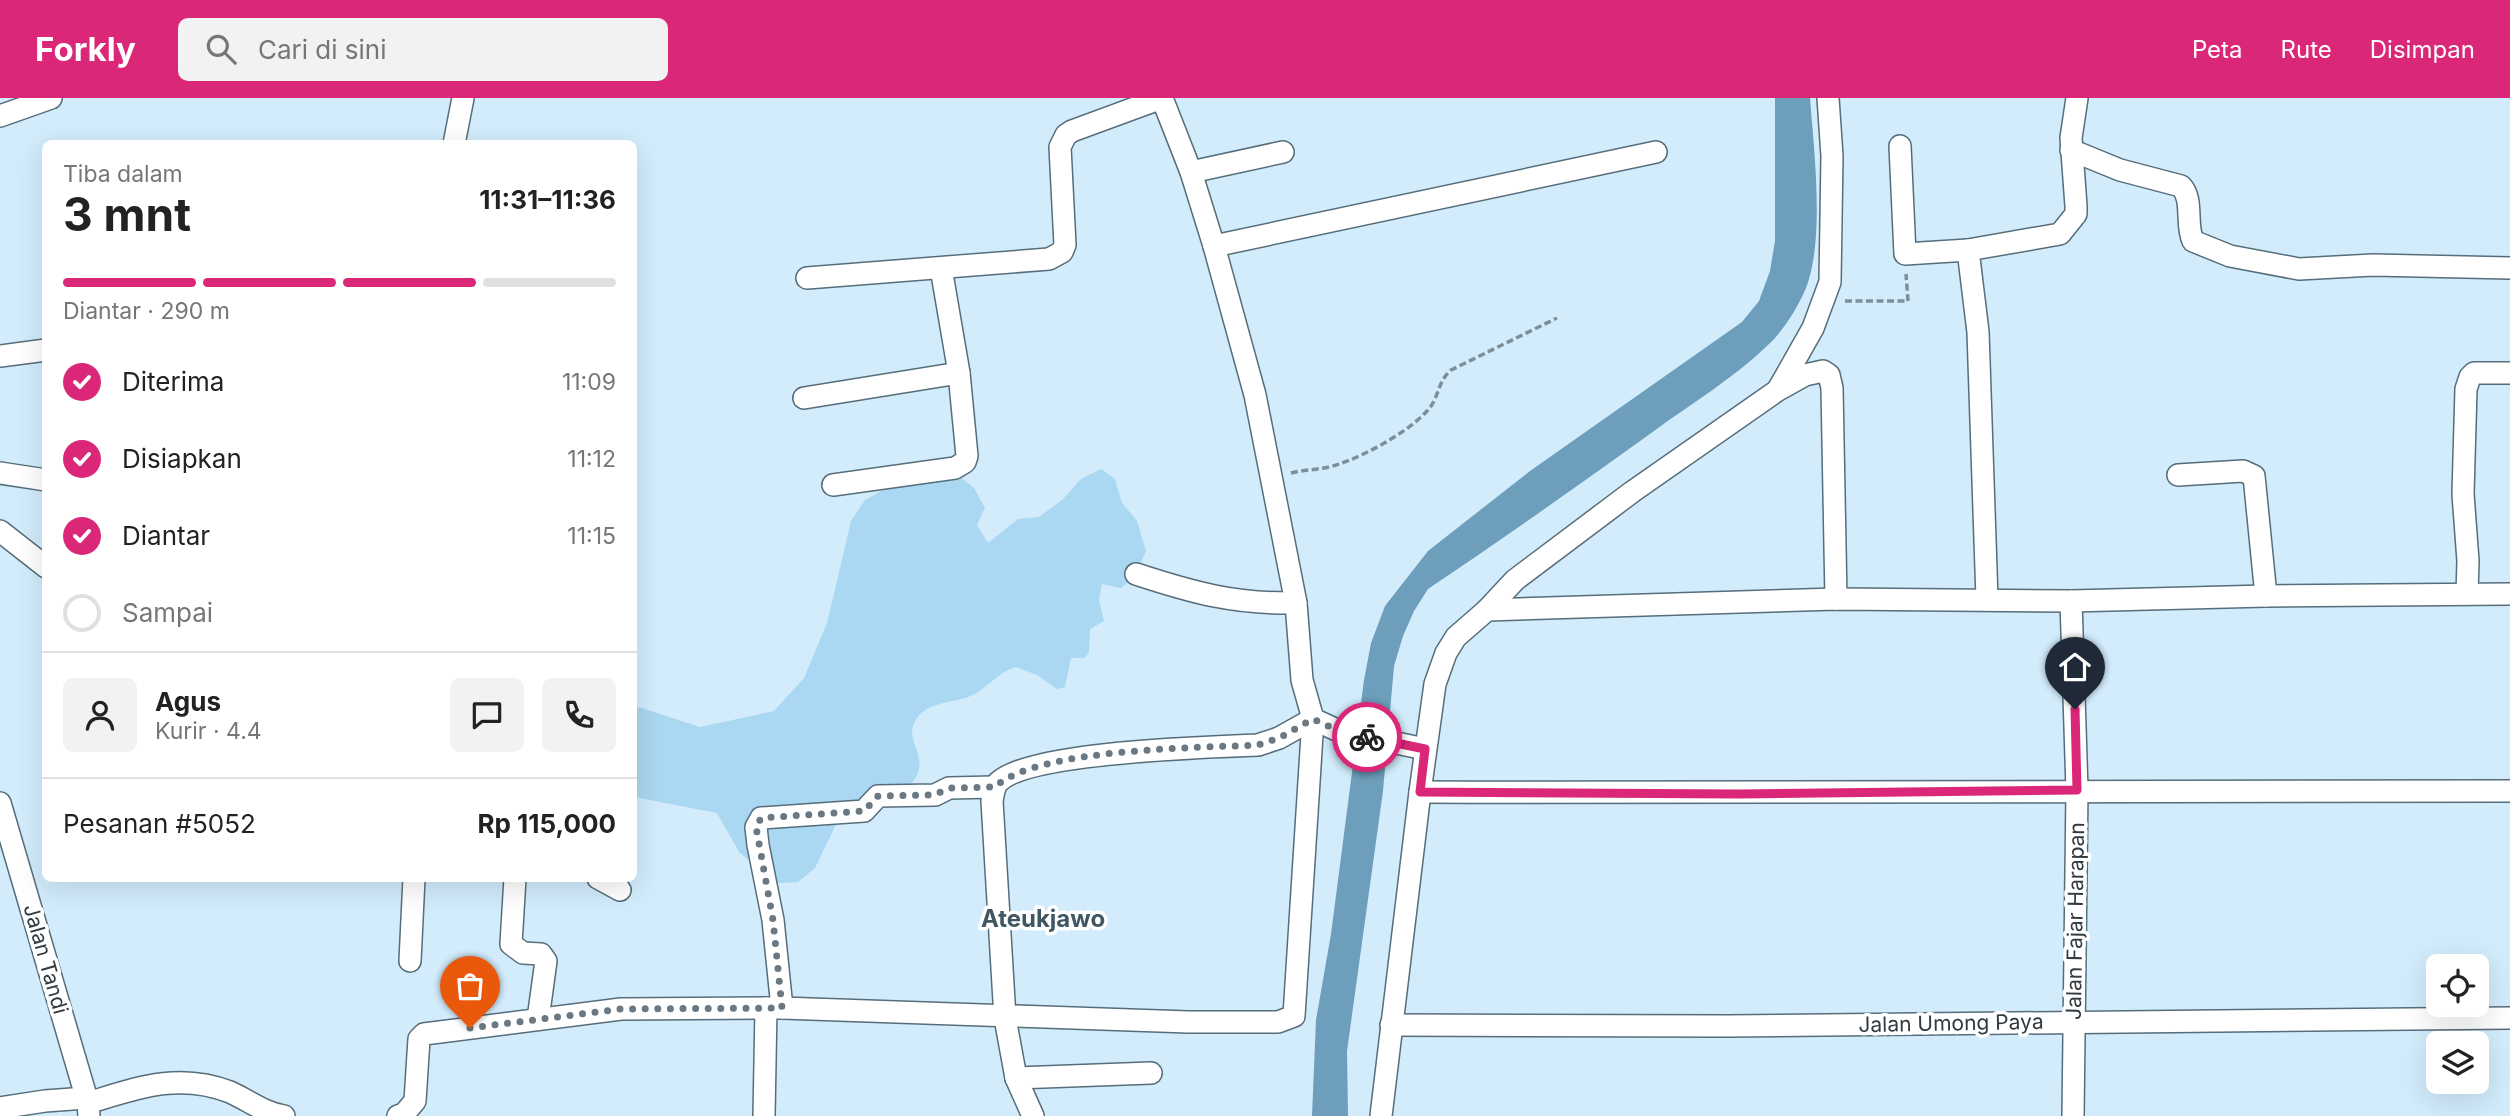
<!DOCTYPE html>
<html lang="id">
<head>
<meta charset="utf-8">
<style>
	body { margin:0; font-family:Inter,sans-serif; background:#f2f2f2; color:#222; height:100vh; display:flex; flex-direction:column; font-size:26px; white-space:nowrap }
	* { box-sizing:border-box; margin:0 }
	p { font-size:23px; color:#767676 }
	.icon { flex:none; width:38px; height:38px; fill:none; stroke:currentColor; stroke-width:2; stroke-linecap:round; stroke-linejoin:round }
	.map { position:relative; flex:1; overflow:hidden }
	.drawer { position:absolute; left:42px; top:42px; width:595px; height:742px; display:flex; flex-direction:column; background:#fff; border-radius:10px; box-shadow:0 7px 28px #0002 }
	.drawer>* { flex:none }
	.controls { position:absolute; left:2426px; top:856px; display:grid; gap:14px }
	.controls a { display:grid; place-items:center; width:63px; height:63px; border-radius:10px; background:#fff; box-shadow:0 7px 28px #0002; font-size:35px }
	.pin { position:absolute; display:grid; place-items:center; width:60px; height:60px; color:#fff; margin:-72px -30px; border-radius:50% 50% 50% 0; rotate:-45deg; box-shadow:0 0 7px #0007 }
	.pin .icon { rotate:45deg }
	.courier { position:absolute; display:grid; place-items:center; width:70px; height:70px; margin:-35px; border:5px solid #db2777; border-radius:50%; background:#fff; color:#222; box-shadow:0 2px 9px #0007 }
	.overview em { font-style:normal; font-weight:700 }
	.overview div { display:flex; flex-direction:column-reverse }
	.overview { display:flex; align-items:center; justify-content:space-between; height:119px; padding:0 21px }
	h1 { font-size:46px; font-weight:700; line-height:52px }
	.bar { display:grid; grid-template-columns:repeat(4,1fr); gap:10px 7px; align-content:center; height:84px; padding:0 21px }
	.bar i { height:9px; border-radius:5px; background:#e0e0e0 }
	.bar .selected { background:#db2777 }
	.bar p { grid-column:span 4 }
	.line { display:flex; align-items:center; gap:18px; padding:0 21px; border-top:2px solid #e0e0e0 }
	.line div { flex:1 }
	.round { display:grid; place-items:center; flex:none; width:74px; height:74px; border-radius:10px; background:#f2f2f2 }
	ol { padding:0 21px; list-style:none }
	li { display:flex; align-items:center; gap:21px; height:77px }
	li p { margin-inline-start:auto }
	li .icon { padding:7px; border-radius:50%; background:#db2777; color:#fff; stroke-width:4 }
	li:last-child { color:#767676 }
	li i { width:38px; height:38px; border:4px solid #e0e0e0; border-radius:50% }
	header { display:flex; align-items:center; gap:42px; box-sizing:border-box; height:98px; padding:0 35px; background:#db2777; color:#fff }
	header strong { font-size:33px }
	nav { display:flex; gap:38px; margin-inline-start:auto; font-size:24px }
	.search { width:490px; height:63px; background:#f2f2f2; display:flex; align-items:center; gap:18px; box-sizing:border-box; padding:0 24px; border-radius:10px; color:#767676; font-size:26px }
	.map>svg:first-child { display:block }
	.green { fill:#aad7f1 }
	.water { fill:#6d9ebb }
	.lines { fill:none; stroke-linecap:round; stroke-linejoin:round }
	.minor-casing { stroke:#566d7a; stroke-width:24 }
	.path { stroke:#7d8f99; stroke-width:3.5; stroke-dasharray:7 3.5; stroke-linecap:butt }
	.minor { stroke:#fff; stroke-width:21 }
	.done { stroke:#697882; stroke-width:7; stroke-dasharray:0 12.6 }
	.route { stroke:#db2777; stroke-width:9 }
	.labels { text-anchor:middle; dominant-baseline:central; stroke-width:7; stroke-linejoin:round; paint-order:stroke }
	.street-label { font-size:21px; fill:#303a40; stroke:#fff }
	.quarter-label { font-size:24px; font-weight:bold; fill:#415764; stroke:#fff }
</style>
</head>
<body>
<header>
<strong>Forkly</strong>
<div class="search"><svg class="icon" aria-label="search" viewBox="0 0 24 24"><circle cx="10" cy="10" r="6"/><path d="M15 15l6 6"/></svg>Cari di sini</div>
<nav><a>Peta</a><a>Rute</a><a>Disimpan</a></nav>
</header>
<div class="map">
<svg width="2510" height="1018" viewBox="0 0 2510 1018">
	<rect width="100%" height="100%" fill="#d2ecfc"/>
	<path class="green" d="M1101,371L1115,381L1122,405L1137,423L1146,453L1135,478L1121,490L1102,486L1099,501L1104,523L1090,531L1089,555L1084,560H1071L1065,589L1057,591L1037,577L1015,569C999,575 989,587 975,596C954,607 926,601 914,625C909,635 915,647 918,656C929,697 871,705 842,714L815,770L798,784L777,785L739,754L717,715L634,699V612L639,609L700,629L774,613L804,580L827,525L851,423L865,402L899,383L959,378L974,390L985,410L977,427L988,445L1018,421L1039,419L1062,402L1081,381Z"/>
	<path class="water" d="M1775,0H1810C1814,52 1825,141 1806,190C1798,209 1784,232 1768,247C1734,280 1692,305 1654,333C1579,387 1504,440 1428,491L1414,513L1403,538L1394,568L1383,693L1347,953L1348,1018H1312L1316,922L1331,836L1364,582L1371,545L1385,508L1428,453L1530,373L1742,224L1759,203L1770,173L1775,143Z"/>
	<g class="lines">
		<g class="minor-casing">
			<g id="minor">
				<polyline points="0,18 51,0"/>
				<polyline points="454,46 463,0"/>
				<polyline points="1900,48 1905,156 1968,152"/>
				<path d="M2071,52L2120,72L2181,88C2194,102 2185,126 2193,143L2230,158L2299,171L2373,167L2510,170"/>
				<polyline points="1191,74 1283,54"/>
				<polyline points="1214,148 1656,54"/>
				<polyline points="807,180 1049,161 1062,154 1065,147 1060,49 1066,37 1072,33 1162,0"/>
				<polyline points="0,258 46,252"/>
				<polyline points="1779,290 1813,230 1830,184 1832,58 1828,0"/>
				<polyline points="804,300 959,275"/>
				<polyline points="0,375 46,382"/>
				<polyline points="2178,377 2243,373 2254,378 2266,498"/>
				<polyline points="833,387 955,370 965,364 967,358 959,275 941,170"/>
				<polyline points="0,433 46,469"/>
				<path d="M1136,476C1194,495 1234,506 1296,505"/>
				<polyline points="2467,496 2468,463 2463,396 2466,291 2470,279 2474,275 2510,275"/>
				<polyline points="1987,501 1978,234 1968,152 2060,136 2076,116 2076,108 2071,40 2077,0"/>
				<polyline points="2071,503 2077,692 2073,1018"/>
				<polyline points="1487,512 1515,482 1632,394 1778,292 1805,277 1823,273 1829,277 1832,290 1836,501"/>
				<polyline points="1313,621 1339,633 1425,651"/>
				<path d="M1420,694C1783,697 2146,692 2510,693"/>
				<polyline points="0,705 88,1005 89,1018"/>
				<polyline points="515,780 511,846 523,855 541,856 546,863 538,921"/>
				<polyline points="598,780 620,792"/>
				<polyline points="410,863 414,780"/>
				<polyline points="782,910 773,822 758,747 756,729 761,720 864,713 878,698 935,697 949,690 995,689"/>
				<polyline points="1391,927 1727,928 2510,920"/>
				<polyline points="1016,980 1151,975"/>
				<path d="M88,1005C137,990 179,974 230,994C248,1002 264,1015 284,1018"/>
				<polyline points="0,1010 45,1003 86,1000"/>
				<polyline points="398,1018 404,1016 415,1003 419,941 424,936 621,911 782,910 1188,924 1278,924 1294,918 1313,621 1302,582 1296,505 1255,297 1214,148 1191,74 1162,0"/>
				<polyline points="764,1018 766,910"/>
				<path d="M1033,1018L1016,980L1005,920L992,703C993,698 994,691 996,687C1019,654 1213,649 1258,647L1279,640L1313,621"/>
				<polyline points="1381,1018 1420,694 1435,586 1446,555 1456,539 1487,512 1836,501 2071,503 2266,498 2510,496"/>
			</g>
		</g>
		<g class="path">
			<polyline points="1845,203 1908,203 1906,176"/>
			<path d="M1291,375C1306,371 1324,372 1339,366C1366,357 1408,334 1427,313C1439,301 1437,284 1451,272L1557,220"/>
		</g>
		<use href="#minor" class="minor"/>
	</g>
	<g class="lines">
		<path class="done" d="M470,930L621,911L782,910L773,822L756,729L761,720L864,713L878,698L934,697L949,690L995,689C1037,650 1198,650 1258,647L1279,640L1313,621L1339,633L1367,639"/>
		<polyline class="route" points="1367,639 1425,651 1420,694 1739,696 2077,692 2075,611"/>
	</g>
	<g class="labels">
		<g class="street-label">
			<text transform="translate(2075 823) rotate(-89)">Jalan Fajar Harapan</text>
			<text transform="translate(46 861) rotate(74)">Jalan Tandi</text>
			<text transform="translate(1951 925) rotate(-1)">Jalan Umong Paya</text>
		</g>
		<g class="quarter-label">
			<text x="1043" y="820">Ateukjawo</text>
		</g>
	</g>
</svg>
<div class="controls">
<a><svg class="icon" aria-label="locate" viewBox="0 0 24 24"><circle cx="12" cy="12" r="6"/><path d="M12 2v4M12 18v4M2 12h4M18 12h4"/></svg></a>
<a><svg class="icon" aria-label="layers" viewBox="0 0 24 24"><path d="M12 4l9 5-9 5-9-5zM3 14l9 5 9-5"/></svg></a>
</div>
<div class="pin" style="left:470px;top:930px;background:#ea580c"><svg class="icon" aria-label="bag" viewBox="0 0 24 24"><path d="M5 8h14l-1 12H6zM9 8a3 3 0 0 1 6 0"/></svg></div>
<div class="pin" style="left:2075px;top:611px;background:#1f2937"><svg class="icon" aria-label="home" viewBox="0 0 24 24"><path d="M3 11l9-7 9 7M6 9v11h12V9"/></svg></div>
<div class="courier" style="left:1367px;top:639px"><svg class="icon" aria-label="bike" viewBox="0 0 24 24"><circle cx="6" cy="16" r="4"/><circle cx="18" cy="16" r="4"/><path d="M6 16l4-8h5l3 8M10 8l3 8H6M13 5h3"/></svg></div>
<section class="drawer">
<div class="overview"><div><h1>3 mnt</h1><p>Tiba dalam</p></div><em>11:31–11:36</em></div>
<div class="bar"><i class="selected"></i><i class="selected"></i><i class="selected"></i><i></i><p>Diantar · 290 m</p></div>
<ol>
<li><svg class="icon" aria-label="check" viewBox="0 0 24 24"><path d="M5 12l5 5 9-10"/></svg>Diterima<p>11:09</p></li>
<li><svg class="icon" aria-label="check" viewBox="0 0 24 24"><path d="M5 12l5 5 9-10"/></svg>Disiapkan<p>11:12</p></li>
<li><svg class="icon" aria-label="check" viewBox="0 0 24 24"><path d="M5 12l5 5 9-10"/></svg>Diantar<p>11:15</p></li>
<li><i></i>Sampai</li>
</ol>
<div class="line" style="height:126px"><a class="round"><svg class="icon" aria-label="person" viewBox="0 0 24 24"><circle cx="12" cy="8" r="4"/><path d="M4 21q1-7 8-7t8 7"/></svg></a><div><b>Agus</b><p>Kurir · 4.4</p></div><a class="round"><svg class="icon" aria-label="chat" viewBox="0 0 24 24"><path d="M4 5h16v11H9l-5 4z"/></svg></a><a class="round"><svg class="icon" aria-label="phone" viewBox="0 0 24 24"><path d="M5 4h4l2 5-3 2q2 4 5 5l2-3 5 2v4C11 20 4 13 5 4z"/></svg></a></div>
<div class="line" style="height:91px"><div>Pesanan #5052</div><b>Rp 115,000</b></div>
</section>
</div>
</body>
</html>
